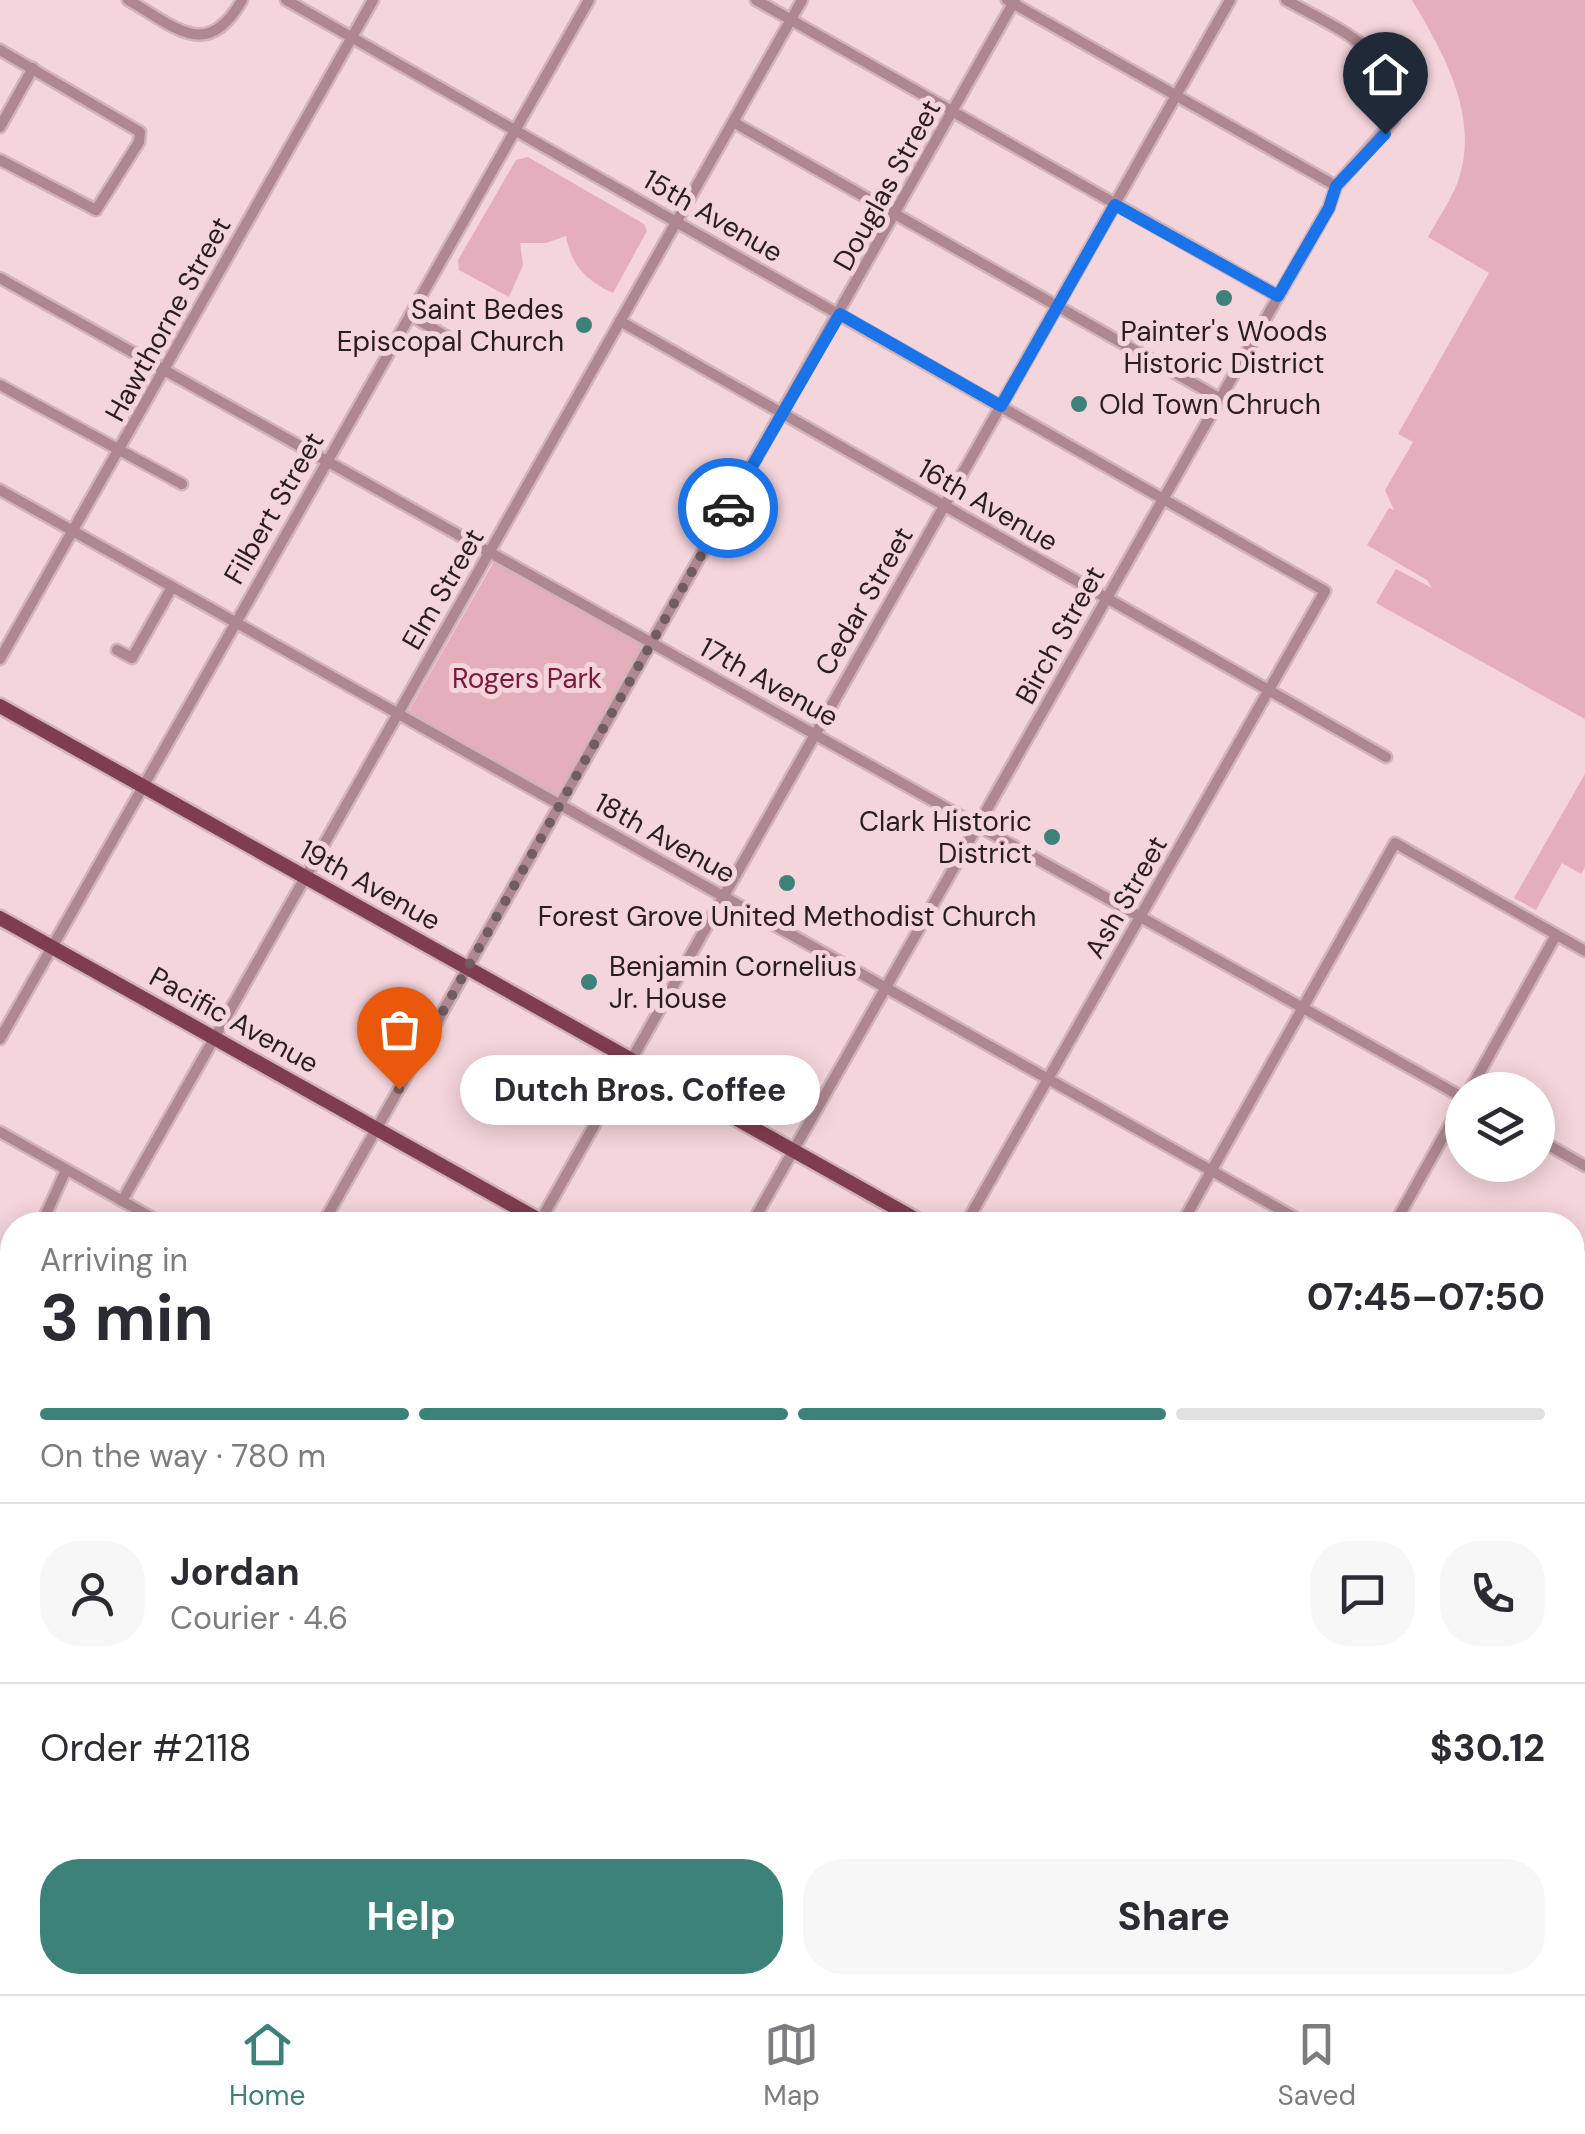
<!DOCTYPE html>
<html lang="en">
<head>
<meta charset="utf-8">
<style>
	body { margin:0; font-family:"DM Sans",sans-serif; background:#f7f7f7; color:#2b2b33; height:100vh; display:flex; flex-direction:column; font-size:38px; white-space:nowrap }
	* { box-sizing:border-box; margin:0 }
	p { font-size:32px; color:#7c7c81 }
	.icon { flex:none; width:55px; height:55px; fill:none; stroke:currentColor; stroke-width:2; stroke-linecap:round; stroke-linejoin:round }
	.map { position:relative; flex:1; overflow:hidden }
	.panel { position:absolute; left:0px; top:1212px; width:1585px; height:782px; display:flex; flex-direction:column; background:#fff; border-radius:40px 40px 0 0; box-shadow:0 5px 25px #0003 }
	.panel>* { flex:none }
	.buttons { position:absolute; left:1445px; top:1072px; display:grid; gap:20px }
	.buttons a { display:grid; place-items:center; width:110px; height:110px; border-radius:50%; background:#fff; box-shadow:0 5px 25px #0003; font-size:50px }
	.pin { position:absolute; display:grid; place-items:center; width:85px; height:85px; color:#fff; margin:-102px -42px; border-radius:50% 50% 50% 0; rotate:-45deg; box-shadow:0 0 10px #0007 }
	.pin .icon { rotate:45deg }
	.courier { position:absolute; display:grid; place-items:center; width:100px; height:100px; margin:-50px; border:8px solid #1a73e8; border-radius:50%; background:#fff; color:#222; box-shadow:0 2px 12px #0007 }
	.bubble { position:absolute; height:70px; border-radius:35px; background:#fff; box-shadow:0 5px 25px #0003; font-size:32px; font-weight:700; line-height:70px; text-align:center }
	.head em { font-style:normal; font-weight:700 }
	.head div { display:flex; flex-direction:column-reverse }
	.head { display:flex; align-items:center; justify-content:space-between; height:170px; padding:0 40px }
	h1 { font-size:65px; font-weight:700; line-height:75px }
	.bar { display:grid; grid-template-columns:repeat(4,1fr); gap:15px 10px; align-content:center; height:120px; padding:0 40px }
	.bar i { height:12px; border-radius:8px; background:#e1e1e2 }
	.bar .on { background:#3d8279 }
	.bar p { grid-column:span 4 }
	.line { display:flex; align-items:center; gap:25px; padding:0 40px; border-top:2px solid #e1e1e2 }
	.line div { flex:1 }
	.round { display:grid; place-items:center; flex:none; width:105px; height:105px; border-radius:40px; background:#f7f7f7 }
	.action { display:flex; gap:20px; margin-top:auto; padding:20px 40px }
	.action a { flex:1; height:115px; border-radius:40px; background:#3d8279; color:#fff; font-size:40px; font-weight:700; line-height:115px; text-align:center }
	.action a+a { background:#f7f7f7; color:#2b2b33 }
	.tab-bar { display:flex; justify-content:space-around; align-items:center; height:140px; border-top:2px solid #e1e1e2; background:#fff; font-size:28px; color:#7c7c81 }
	.tab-bar a { display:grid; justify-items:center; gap:5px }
	.tab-bar .on { color:#3d8279 }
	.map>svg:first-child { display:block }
	.green { fill:#e5aebb }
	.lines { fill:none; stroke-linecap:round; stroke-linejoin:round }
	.minor-casing { stroke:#d0b4ba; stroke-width:15 }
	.major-casing { stroke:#d0b4ba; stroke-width:19 }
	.minor { stroke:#ae8790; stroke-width:10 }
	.major { stroke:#803d50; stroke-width:14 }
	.done { stroke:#705d62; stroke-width:10; stroke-dasharray:0 18 }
	.route { stroke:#1a73e8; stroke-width:12 }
	.poi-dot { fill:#3d8279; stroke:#f5d5dc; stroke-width:4 }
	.labels { text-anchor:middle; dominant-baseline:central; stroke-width:10; stroke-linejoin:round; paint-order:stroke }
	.street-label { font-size:28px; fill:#281d20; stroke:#f5d5dc }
	.poi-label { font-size:28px; fill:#281d20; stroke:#f5d5dc; text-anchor:end }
	.park-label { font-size:28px; fill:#7e163e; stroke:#f5d5dc }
</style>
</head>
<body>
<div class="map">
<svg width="1585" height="1994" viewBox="0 0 1585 1994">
	<rect width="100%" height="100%" fill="#f5d5dc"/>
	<g class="green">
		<path d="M1412,0H1585V719L1376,603L1396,569L1432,588L1427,580L1367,545L1389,508L1394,510L1385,490L1413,442L1398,434L1489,273L1428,237C1438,218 1454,196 1460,175C1478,113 1443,52 1412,0Z"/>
		<path d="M528,157L644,224L647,231L613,293C586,281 571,265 566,236L546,243H520L523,265L509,297L459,270L458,260L516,160Z"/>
		<polygon points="496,558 645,643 558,797 408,712"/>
		<polygon points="1585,774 1585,867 1581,874 1562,863 1536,910 1514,898"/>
		<polygon points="0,1719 12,1726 12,1842 0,1836"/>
	</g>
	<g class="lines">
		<g class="minor-casing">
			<g id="minor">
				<path d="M128,0C176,27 207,62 242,0"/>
				<polyline points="286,0 1325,591 965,1225"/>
				<polyline points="756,0 1278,296"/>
				<polyline points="1007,0 1336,186"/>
				<polyline points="0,50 140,132 139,142 96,210 0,160"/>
				<polyline points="733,122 1219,398"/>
				<polyline points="0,127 33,68"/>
				<polyline points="0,278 1462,1097"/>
				<polyline points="410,315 454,341"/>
				<polyline points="620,321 1386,757"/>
				<polyline points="0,385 182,484"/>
				<polyline points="0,490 1308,1225"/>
				<polyline points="117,650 132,658 172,587"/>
				<polyline points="0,659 373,0"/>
				<polyline points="0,1039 589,0"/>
				<polyline points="1470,1090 1556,935"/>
				<polyline points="0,1132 165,1225"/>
				<polyline points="1538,1139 1585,1166"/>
				<polyline points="122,1201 802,0"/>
				<polyline points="41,1225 66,1170"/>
				<polyline points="322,1225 1015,0"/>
				<polyline points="538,1225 1230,0"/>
				<path d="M751,1225L1329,207L1336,186L1394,120C1410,55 1331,26 1286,0"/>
				<polyline points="1181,1225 1395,843 1585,951"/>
				<polyline points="1394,1225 1462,1103"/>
				<polyline points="0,1266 12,1268"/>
				<polyline points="1572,1374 1585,1381"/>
				<polyline points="1572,1587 1585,1594"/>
				<polyline points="0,1625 12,1632"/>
				<polyline points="1572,1656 1585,1634"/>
				<polyline points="187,1982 207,1994"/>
				<polyline points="1135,1982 1156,1994"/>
				<polyline points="1515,1982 1536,1994"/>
				<polyline points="105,1994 112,1982"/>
				<polyline points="321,1994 330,1982"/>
				<polyline points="745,1994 752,1982"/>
				<polyline points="959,1994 965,1982"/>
				<polyline points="1166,1994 1173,1982"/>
				<polyline points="1381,1994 1387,1982"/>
			</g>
		</g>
		<g class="major-casing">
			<g id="major">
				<polyline points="0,706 926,1225"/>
				<polyline points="0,918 548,1225"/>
				<polyline points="1572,1278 1585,1256"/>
				<polyline points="1572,1800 1585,1807"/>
			</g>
		</g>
		<use href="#minor" class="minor"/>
		<use href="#major" class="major"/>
	</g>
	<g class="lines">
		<polyline class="done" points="399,1089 728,508"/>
		<polyline class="route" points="728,508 840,314 1001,406 1115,205 1278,296 1329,208 1336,186 1385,134"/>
	</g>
	<g class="poi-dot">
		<circle cx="1224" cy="298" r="10"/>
		<circle cx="584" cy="325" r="10"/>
		<circle cx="1079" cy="404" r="10"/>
		<circle cx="1052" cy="837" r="10"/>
		<circle cx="787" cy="883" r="10"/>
		<circle cx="589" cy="982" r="10"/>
	</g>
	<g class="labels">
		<g class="street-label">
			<text transform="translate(887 185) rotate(-61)">Douglas Street</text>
			<text transform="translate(713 216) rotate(30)">15th Avenue</text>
			<text transform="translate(168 319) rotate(-61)">Hawthorne Street</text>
			<text transform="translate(988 505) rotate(30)">16th Avenue</text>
			<text transform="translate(274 508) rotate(-60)">Filbert Street</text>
			<text transform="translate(443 589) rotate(-60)">Elm Street</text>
			<text transform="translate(864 601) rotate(-60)">Cedar Street</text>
			<text transform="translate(1060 635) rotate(-61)">Birch Street</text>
			<text transform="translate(769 682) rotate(29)">17th Avenue</text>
			<text transform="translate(665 838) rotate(29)">18th Avenue</text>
			<text transform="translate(370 885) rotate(29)">19th Avenue</text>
			<text transform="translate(1126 897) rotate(-60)">Ash Street</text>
			<text transform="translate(234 1020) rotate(29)">Pacific Avenue</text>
		</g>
		<g class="poi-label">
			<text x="564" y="309">Saint Bedes<tspan x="564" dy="32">Episcopal Church</tspan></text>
			<text x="1224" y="331" text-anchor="middle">Painter's Woods<tspan x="1224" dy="32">Historic District</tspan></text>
			<text x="1099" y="404" text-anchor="start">Old Town Chruch</text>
			<text x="1032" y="821">Clark Historic<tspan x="1032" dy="32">District</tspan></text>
			<text x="787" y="916" text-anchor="middle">Forest Grove United Methodist Church</text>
			<text x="609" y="966" text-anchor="start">Benjamin Cornelius<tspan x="609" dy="32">Jr. House</tspan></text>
		</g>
		<g class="park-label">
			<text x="527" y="678">Rogers Park</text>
		</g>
	</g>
</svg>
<div class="buttons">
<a><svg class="icon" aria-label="layers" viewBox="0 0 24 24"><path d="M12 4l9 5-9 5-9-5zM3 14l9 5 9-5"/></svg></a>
</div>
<div class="pin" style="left:399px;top:1089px;background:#ea580c"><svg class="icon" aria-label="bag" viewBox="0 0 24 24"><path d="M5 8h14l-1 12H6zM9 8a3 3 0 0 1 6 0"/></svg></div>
<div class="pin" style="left:1385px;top:134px;background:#1f2937"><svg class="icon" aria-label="home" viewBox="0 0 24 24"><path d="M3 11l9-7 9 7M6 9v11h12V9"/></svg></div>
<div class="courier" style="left:728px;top:508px"><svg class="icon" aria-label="car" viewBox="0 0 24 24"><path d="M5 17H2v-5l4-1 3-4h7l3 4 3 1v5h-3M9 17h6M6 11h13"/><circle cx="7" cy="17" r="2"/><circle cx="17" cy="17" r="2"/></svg></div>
<div class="bubble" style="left:460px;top:1055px;width:360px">Dutch Bros. Coffee</div>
<section class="panel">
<div class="head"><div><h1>3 min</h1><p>Arriving in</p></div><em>07:45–07:50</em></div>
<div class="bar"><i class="on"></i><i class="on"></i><i class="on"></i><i></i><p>On the way · 780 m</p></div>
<div class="line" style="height:180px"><a class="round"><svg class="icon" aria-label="person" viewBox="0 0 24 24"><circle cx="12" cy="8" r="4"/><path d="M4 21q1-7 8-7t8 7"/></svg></a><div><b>Jordan</b><p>Courier · 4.6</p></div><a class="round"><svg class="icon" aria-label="chat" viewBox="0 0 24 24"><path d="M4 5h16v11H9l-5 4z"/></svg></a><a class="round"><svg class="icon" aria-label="phone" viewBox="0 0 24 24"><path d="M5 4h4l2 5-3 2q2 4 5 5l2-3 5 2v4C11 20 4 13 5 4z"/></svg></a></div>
<div class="line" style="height:130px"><div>Order #2118</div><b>$30.12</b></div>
<div class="action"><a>Help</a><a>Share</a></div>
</section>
</div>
<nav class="tab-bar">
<a class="on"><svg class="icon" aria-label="home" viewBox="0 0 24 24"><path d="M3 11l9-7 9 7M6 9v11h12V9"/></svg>Home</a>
<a><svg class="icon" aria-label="map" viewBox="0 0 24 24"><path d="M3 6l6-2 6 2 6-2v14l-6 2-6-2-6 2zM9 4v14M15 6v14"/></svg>Map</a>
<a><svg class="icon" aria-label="saved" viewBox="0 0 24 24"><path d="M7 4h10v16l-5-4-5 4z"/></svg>Saved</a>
</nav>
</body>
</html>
